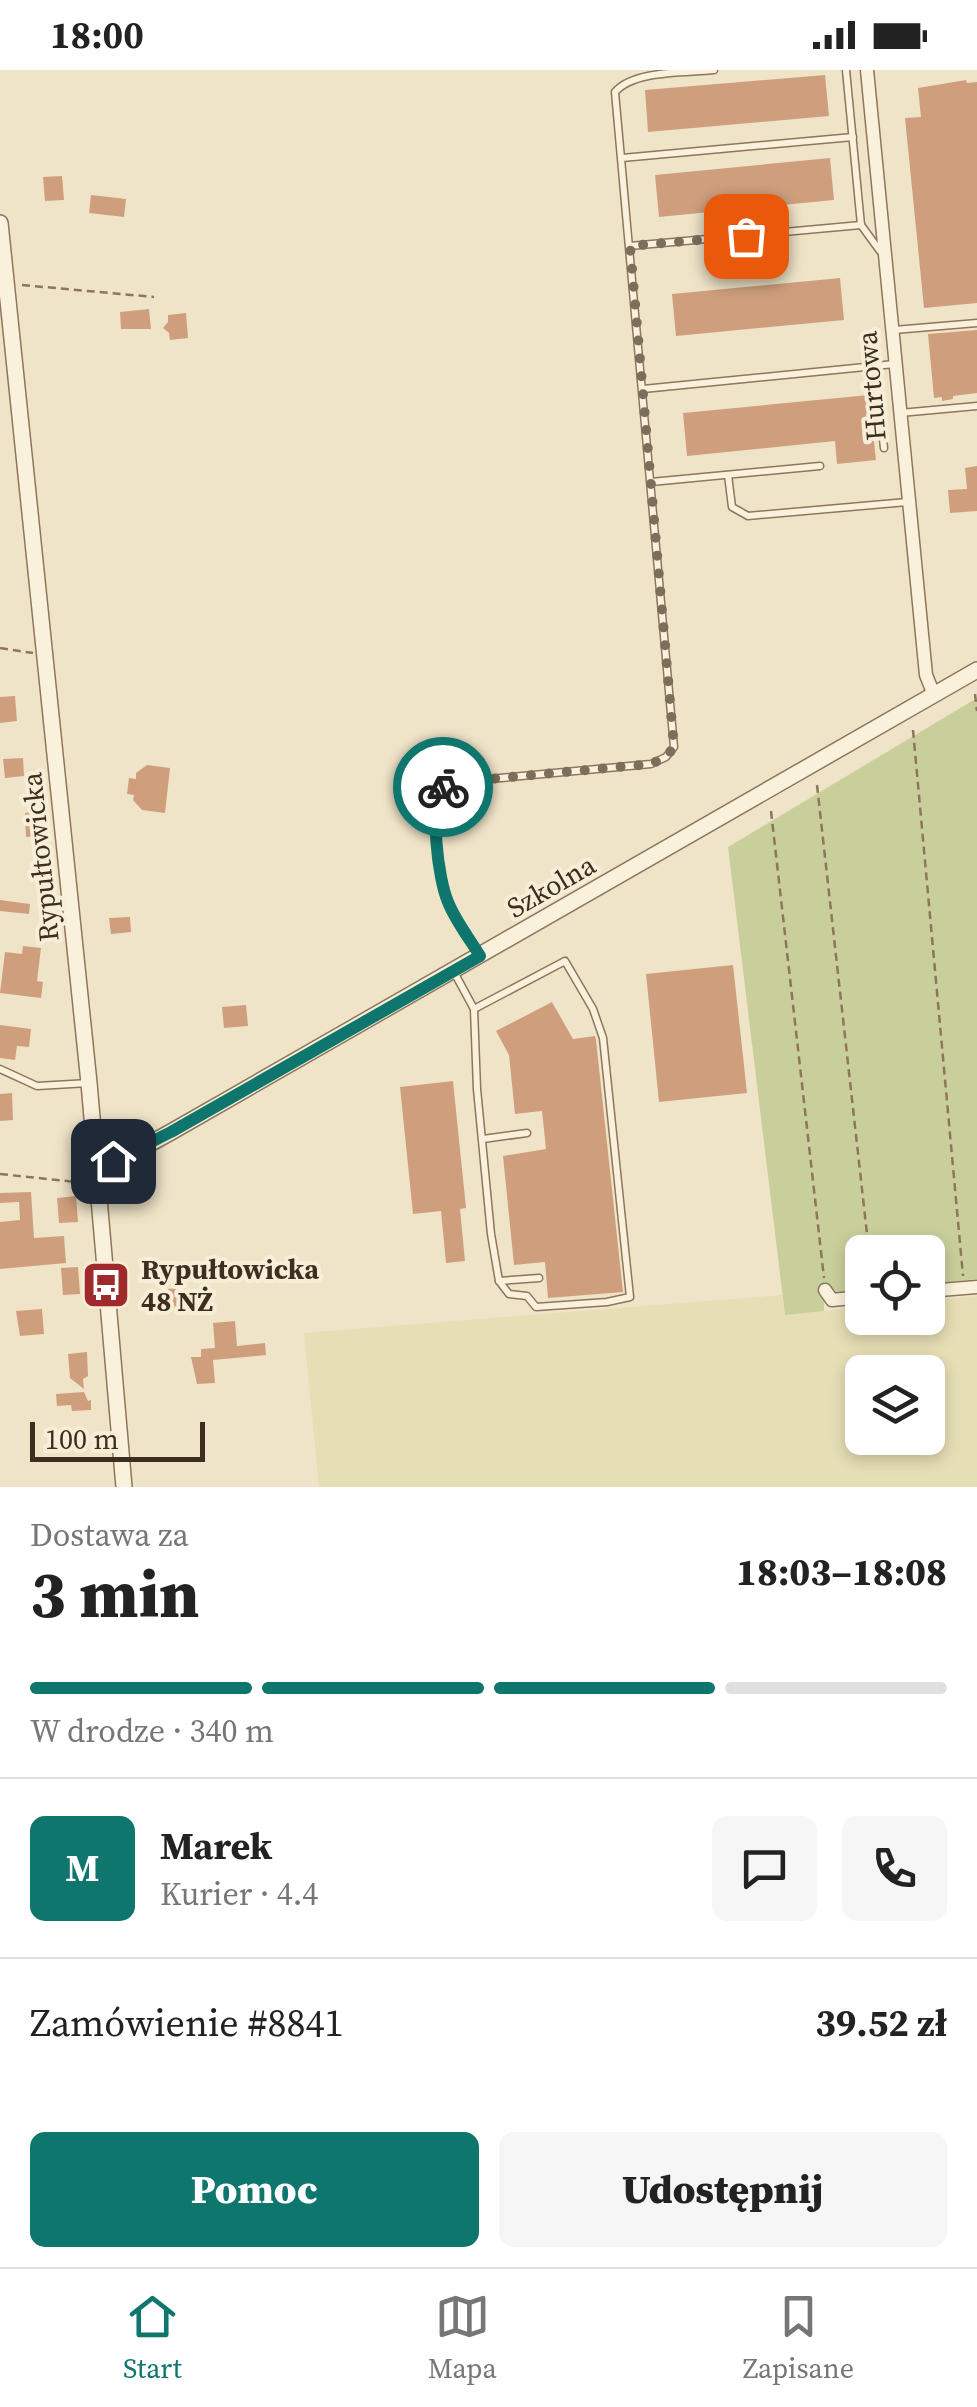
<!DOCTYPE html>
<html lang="pl">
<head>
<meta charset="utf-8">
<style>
	body { margin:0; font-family:"Source Serif 4",serif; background:#f6f6f6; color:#222; height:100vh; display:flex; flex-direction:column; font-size:38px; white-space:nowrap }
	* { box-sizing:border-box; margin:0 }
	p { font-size:32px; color:#767676 }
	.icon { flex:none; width:55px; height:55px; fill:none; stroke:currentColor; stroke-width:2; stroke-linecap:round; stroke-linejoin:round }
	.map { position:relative; height:1417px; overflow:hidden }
	.details { display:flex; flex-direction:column; background:#fff; flex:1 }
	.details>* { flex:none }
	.buttons { position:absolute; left:845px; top:1165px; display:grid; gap:20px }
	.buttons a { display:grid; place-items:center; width:100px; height:100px; border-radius:15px; background:#fff; box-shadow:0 5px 15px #0003; font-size:50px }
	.scale { position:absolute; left:30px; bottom:25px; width:175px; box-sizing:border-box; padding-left:10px; border:5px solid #3d2e20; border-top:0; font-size:28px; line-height:35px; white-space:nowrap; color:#3d2e20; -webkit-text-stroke:8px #f7eed8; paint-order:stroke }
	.pin { position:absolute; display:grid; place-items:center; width:85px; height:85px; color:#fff; margin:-42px; border-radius:20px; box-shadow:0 5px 15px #0006 }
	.courier { position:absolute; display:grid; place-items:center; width:100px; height:100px; margin:-50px; border:8px solid #0f766e; border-radius:50%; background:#fff; color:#222; box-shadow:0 2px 12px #0007 }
	.overview em { font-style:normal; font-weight:800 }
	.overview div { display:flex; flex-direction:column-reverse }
	.overview { display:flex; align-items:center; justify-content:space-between; height:170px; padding:0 30px }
	h1 { font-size:65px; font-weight:800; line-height:75px }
	.bar { display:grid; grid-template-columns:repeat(4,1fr); gap:15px 10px; align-content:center; height:120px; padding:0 30px }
	.bar i { height:12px; border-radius:8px; background:#e0e0e0 }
	.bar .current { background:#0f766e }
	.bar p { grid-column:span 4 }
	.line { display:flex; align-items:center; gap:25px; padding:0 30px; border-top:2px solid #e0e0e0 }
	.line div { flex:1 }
	.round { display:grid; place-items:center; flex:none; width:105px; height:105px; border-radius:15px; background:#f6f6f6 }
	.cta { display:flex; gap:20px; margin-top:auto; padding:20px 30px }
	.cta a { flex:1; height:115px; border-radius:15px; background:#0f766e; color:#fff; font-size:40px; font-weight:800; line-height:115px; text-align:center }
	.cta a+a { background:#f6f6f6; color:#222 }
	.status { display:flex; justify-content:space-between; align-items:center; height:70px; padding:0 50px; background:#fff; direction:ltr }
	.status svg { height:28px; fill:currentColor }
	.tabs { display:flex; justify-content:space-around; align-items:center; height:140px; border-top:2px solid #e0e0e0; background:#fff; font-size:28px; color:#767676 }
	.tabs a { display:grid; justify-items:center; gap:5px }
	.tabs .current { color:#0f766e }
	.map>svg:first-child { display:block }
	.farmland { fill:#e6deb5; fill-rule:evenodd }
	.green { fill:#c9cf9b }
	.building { fill:#cf9f7d }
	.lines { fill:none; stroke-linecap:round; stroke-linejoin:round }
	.service-casing { stroke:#8d765c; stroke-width:9 }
	.minor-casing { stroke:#8d765c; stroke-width:15 }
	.tertiary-casing { stroke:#8d765c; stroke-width:18 }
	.path { stroke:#8d765c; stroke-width:2.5; stroke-dasharray:8 5; stroke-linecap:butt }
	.service { stroke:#faf1dc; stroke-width:6 }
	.minor { stroke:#faf1dc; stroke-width:12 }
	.tertiary { stroke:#faf1dc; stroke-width:15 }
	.done { stroke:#7c6e5b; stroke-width:10; stroke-dasharray:0 18 }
	.route { stroke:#0f766e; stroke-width:12 }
	.labels { text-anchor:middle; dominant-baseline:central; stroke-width:8; stroke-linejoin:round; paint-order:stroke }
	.street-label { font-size:28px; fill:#3d2e20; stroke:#f7eed8 }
	.poi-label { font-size:28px; font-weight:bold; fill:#3d2e20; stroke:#f7eed8; text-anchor:start }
</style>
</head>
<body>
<div class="status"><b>18:00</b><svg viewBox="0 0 49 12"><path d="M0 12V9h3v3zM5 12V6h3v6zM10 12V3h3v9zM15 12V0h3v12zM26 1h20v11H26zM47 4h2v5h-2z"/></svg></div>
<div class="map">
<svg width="977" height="1417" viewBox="0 0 977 1417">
	<rect width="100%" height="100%" fill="#f0e4c8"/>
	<path class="farmland" d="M782,1225L785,1245L862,1237V1248H928V1231L977,1226V1417H319L304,1263ZM862,1302H928V1368H862Z"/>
	<polygon class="green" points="977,628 977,1209 928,1214 928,1182 862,1182 862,1220 824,1224 824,1241 785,1245 728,777"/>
	<g class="building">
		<polygon points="825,5 829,46 648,62 645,20"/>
		<polygon points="966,10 967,13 977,12 977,233 924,238 905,48 921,47 918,18"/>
		<polygon points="830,88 834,130 659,147 655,105"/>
		<polygon points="62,106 64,130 45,131 43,107"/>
		<polygon points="91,125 126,129 124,147 89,143"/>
		<polygon points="840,208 844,250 676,266 672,224"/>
		<polygon points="149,239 151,259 121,259 120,242"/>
		<polygon points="186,243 188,268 170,270 169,263 163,258 168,252 168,245"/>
		<polygon points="977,260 977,323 953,326 953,329 942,331 942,327 934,328 928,264"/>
		<polygon points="869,325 876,390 837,394 835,371 687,386 683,343"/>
		<polygon points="977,396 977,441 950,443 948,420 967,419 965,398"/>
		<polygon points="15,626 17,651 0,653 0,627"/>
		<polygon points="23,688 24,706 5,708 3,689"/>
		<polygon points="147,695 170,698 165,743 142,740 133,730 134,725 127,724 129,708 136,709 136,703"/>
		<polygon points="40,742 41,766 26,767 25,743"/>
		<polygon points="0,830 30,834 29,844 0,841"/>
		<polygon points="130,847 131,862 111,864 109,848"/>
		<polygon points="23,876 41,878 37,911 43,912 41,928 0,923 5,882 22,884"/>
		<polygon points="733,895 747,1023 659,1032 646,904"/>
		<polygon points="552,932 573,969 595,966 596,970 623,1222 548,1228 545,1192 514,1195 503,1086 546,1079 542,1041 515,1044 509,985 496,961"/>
		<polygon points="246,935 248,956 224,958 222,937"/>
		<polygon points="0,955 31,959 29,977 17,976 15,990 0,988"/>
		<polygon points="453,1011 466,1138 460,1139 465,1191 446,1193 441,1141 413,1144 400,1017"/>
		<polygon points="12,1023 13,1050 0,1051 0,1024"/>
		<polygon points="31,1122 34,1168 64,1166 66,1193 0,1199 0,1152 20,1150 19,1132 0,1133 0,1123"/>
		<polygon points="76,1126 78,1152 59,1153 57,1128"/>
		<polygon points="78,1197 80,1224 63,1225 61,1198"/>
		<polygon points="185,1217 188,1238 171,1240 168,1219"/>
		<polygon points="42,1239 44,1264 20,1266 16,1241"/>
		<polygon points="235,1251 237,1276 265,1273 266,1285 213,1290 215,1313 197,1314 191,1287 201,1287 201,1279 215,1278 213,1253"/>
		<polygon points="87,1282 88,1306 83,1309 84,1319 70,1308 68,1284"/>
		<polygon points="84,1322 88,1331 91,1330 91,1340 72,1341 71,1335 57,1336 56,1324"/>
	</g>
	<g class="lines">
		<g class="service-casing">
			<g id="service">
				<polyline points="846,0 861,155 880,181"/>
				<polyline points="622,88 853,67"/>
				<polyline points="630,176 861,155"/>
				<polyline points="894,260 977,253"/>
				<polyline points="643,319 875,296"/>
				<polyline points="900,343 977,336"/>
				<polyline points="884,378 875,296 894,294"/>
				<polyline points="728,405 732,437 748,446 907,432"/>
				<polyline points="651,412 820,396"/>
				<path d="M479,885C468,867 454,848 447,829C437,801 428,736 447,713L651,694L666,687L674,677L615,22C634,0 685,3 714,0"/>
				<polyline points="454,902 474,939 477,1019 491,1164 499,1211 539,1208"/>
				<polyline points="474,939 565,891 593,939 603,968 630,1227 607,1232 536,1237 527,1226 509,1224 499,1211"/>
				<polyline points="0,999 37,1016 89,1013"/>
				<polyline points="483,1069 527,1063"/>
			</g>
		</g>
		<g class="minor-casing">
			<g id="minor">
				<polyline points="867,0 926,605 934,625"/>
				<polyline points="825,1220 832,1230 862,1227"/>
				<polyline points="928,1221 977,1217"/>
			</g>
		</g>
		<g class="tertiary-casing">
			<g id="tertiary">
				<polyline points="0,153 89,1013 124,1417"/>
				<polyline points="94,1096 133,1083 171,1062 977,600"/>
			</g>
		</g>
		<g class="path">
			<polyline points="22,215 154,227"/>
			<polyline points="0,578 33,583"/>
			<polyline points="975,624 977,641"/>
			<polyline points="913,660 963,1206"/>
			<polyline points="817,715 869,1182"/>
			<polyline points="771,741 824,1208"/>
			<polyline points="0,1104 85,1113"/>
		</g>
		<use href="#service" class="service"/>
		<use href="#minor" class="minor"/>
		<use href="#tertiary" class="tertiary"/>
	</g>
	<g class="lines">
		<polyline class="done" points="443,717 447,713 651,694 666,687 674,677 630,176 746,166"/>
		<path class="route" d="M113,1091L171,1062L480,886C469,868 455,850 448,832C438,809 429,736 443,717"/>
	</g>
	<defs>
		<g id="bus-square" transform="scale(2.5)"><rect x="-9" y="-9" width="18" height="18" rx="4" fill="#9e2a2b" stroke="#f7eed8"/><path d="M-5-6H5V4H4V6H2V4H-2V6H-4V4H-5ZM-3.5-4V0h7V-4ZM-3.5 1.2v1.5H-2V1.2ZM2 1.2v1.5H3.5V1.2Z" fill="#fff"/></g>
	</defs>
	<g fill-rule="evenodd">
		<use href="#bus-square" x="106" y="1215"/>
	</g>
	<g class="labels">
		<g class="street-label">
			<text transform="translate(871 316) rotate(-95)">Hurtowa</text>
			<text transform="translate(40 787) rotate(-96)">Rypułtowicka</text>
			<text transform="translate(551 816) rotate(-30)">Szkolna</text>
		</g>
		<g class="poi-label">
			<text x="141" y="1199">Rypułtowicka<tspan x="141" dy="32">48 NŻ</tspan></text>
		</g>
	</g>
</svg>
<div class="buttons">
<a><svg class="icon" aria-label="locate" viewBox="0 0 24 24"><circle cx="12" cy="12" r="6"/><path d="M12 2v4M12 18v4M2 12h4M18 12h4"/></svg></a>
<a><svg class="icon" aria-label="layers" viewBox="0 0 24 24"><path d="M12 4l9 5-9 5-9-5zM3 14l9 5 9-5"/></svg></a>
</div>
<div class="scale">100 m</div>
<div class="pin" style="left:746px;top:166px;background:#ea580c"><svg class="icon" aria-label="bag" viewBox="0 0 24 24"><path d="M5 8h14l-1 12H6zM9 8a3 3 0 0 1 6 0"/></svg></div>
<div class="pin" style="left:113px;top:1091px;background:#1f2937"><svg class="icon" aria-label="home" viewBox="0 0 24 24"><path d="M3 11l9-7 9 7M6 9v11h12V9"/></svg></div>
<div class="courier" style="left:443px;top:717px"><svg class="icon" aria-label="bike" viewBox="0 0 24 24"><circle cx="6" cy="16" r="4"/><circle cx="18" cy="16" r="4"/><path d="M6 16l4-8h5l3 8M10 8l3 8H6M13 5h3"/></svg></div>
</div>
<section class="details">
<div class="overview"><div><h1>3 min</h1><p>Dostawa za</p></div><em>18:03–18:08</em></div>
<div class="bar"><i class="current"></i><i class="current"></i><i class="current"></i><i></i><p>W drodze · 340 m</p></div>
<div class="line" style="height:180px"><b class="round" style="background:#0f766e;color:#fff">M</b><div><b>Marek</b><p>Kurier · 4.4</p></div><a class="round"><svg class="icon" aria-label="chat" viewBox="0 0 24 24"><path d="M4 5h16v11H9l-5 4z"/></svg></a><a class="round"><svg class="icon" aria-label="phone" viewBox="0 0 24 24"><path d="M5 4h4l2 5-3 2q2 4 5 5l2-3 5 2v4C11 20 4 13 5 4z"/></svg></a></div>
<div class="line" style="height:130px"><div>Zamówienie #8841</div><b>39.52 zł</b></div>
<div class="cta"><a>Pomoc</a><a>Udostępnij</a></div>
</section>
<nav class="tabs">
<a class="current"><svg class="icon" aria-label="home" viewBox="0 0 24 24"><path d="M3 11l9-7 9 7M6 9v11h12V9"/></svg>Start</a>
<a><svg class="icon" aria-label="map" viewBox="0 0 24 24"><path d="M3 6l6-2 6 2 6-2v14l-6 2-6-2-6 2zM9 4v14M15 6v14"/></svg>Mapa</a>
<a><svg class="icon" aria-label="saved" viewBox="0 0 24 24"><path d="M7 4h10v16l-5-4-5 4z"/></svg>Zapisane</a>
</nav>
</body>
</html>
